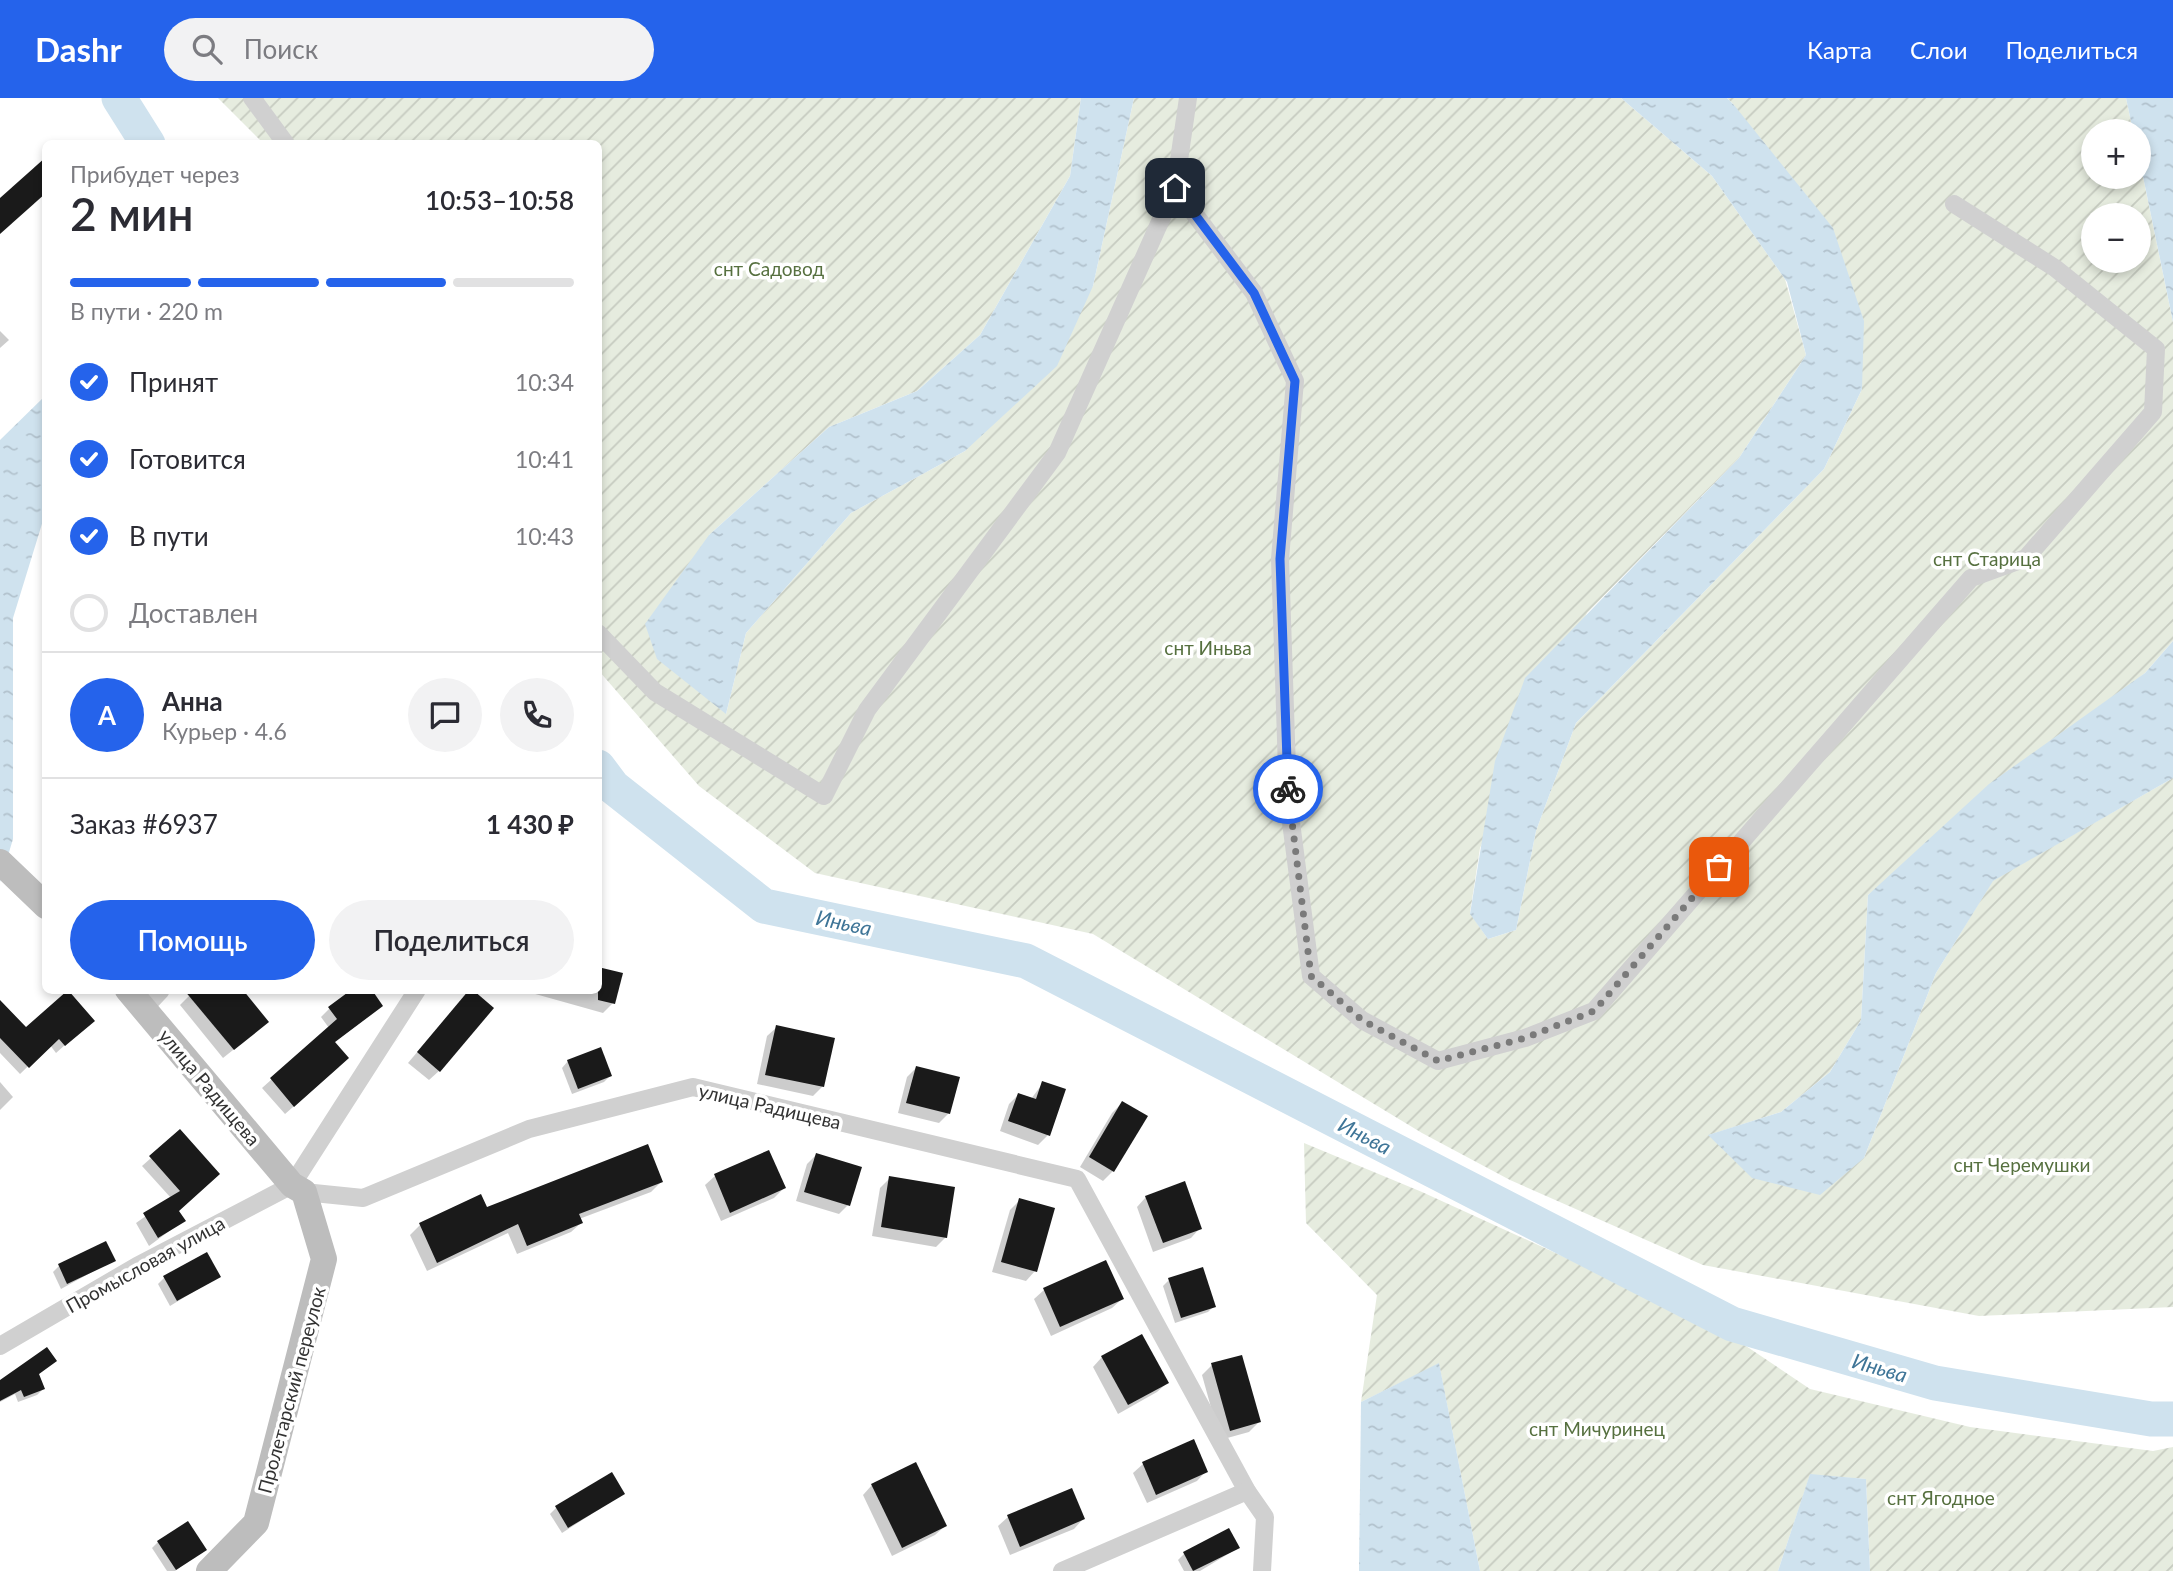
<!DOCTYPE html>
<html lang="ru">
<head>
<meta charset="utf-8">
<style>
	body { margin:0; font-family:Lato,sans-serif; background:#f2f2f3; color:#2b2b33; height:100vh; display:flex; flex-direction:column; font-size:26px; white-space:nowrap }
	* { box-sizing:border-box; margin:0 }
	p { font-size:23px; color:#7c7c81 }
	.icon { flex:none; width:38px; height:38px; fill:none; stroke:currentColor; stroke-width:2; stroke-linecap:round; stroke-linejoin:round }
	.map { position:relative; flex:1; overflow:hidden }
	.details { position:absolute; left:42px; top:42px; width:560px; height:854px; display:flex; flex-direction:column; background:#fff; border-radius:10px; box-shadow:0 4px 10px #0003 }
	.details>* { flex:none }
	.buttons { position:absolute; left:2081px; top:21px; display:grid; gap:14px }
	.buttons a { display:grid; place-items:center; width:70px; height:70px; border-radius:50%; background:#fff; box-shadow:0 4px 10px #0003; font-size:35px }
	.pin { position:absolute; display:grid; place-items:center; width:60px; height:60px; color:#fff; margin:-30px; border-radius:14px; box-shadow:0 4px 10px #0006 }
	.courier { position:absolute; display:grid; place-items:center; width:70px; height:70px; margin:-35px; border:5px solid #2563eb; border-radius:50%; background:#fff; color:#222; box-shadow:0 2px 9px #0007 }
	.summary em { font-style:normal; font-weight:600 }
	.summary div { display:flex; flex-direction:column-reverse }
	.summary { display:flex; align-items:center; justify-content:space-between; height:119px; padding:0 28px }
	h1 { font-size:46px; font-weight:600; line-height:52px }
	.bar { display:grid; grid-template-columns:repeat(4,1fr); gap:10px 7px; align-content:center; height:84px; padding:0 28px }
	.bar i { height:9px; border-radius:5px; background:#e1e1e2 }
	.bar .selected { background:#2563eb }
	.bar p { grid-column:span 4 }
	.line { display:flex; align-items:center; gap:18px; padding:0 28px; border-top:2px solid #e1e1e2 }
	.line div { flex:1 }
	.round { display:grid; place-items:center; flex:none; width:74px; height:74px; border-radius:37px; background:#f2f2f3 }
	ol { padding:0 28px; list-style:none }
	li { display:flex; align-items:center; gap:21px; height:77px }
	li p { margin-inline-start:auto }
	li .icon { padding:7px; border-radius:50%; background:#2563eb; color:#fff; stroke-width:4 }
	li:last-child { color:#7c7c81 }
	li i { width:38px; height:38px; border:4px solid #e1e1e2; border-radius:50% }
	.button { display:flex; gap:14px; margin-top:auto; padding:14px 28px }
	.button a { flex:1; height:80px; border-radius:42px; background:#2563eb; color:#fff; font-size:28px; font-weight:600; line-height:80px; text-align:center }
	.button a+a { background:#f2f2f3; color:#2b2b33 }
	header { display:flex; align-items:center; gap:42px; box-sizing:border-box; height:98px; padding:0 35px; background:#2563eb; color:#fff }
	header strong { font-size:33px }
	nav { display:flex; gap:38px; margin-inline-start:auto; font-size:24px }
	.search { width:490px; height:63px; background:#f2f2f3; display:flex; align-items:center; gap:18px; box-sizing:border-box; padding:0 24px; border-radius:38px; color:#7c7c81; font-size:26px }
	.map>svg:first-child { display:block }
	.garden { fill:url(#garden-furrows); fill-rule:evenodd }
	.water { fill:url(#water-ripples) }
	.shadow { fill:#0003 }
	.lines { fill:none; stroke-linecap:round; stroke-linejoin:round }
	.river { stroke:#cfe2ee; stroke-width:35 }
	.building { fill:#1a1a1a }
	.street { stroke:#d0d0d0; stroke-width:18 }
	.secondary { stroke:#bdbdbd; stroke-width:26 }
	.done { stroke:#7a7a7a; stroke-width:7; stroke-dasharray:0 12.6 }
	.route { stroke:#2563eb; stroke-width:9 }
	.labels { text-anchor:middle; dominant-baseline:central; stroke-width:7; stroke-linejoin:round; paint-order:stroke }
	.park-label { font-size:19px; fill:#56703f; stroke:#fff }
	.street-label { font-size:19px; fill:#333; stroke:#fff }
	.water-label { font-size:21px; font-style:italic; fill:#3f7597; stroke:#fff }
</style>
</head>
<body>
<header>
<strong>Dashr</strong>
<div class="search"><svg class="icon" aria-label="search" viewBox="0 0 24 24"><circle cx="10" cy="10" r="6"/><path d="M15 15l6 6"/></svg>Поиск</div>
<nav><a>Карта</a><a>Слои</a><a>Поделиться</a></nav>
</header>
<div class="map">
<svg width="2173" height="1473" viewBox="0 0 2173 1473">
	<defs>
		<pattern id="garden-furrows" width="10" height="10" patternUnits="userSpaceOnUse" patternTransform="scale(1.75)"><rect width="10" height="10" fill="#e6ecdf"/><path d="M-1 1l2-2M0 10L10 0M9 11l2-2" fill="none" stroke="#c6cbc0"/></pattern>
		<pattern id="water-ripples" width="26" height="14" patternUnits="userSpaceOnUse" patternTransform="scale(1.75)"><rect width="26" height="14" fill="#cfe2ee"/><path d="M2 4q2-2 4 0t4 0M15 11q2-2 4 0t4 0" fill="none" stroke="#b2c2cd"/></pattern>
	</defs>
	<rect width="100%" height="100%" fill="#fff"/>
	<g class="garden">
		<path d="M218,0H1081L1070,78L980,237L917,293L829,329L709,437L726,616L746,535L851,415L965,353L1093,188L1134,0H1621L1712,78L1785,181L1806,257L1739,360L1587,515L1480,750L1470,815L1488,841L1516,832L1536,733L1576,625L1824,371L1862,291L1734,7L1727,0H2126L2133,33H2093V79H2138L2139,59L2173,224V543L2145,575L1868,797L1861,922L1830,974L1781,1014L1709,1037L1864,1060L1936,875L1993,782L2173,680V1209L1979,1218L1703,1167L1510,1082L1422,1035L1093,836L815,775L699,688L599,573L598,46L263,45ZM2093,117H2138V163H2093Z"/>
		<polygon points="1304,1045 1422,1094 1665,1205 1737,1242 1810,1291 1970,1329 2153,1353 2173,1349 2173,1473 1870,1473 1866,1381 1810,1377 1778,1473 1480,1473 1439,1266 1361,1304 1377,1197 1306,1125"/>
	</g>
	<g class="water">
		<polygon points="1081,0 1134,0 1093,188 1057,268 965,353 851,415 746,535 726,616 657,561 645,526 709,437 829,329 917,293 980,237 1070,78"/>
		<polygon points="1621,0 1727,0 1734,7 1833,130 1864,223 1862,291 1824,371 1576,625 1536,733 1516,832 1488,841 1470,816 1495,663 1525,580 1739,360 1806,257 1787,184 1712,78"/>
		<polygon points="2126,0 2173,0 2173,224 2139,59 2138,33 2133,33"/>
		<polygon points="45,298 45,416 13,520 13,741 0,784 0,342"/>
		<polygon points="2173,543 2173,680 1993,783 1936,875 1864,1060 1820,1097 1752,1080 1708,1037 1781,1014 1830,974 1861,922 1868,797 1989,686 2145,575"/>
		<polygon points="1439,1265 1480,1473 1359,1473 1361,1304"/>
		<polygon points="1810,1376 1866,1381 1870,1473 1778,1473"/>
	</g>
	<g class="shadow">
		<polygon points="0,233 9,242 0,250"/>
		<polygon points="521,892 598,892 613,905 603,915"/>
		<polygon points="189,898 257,933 223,960 180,907"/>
		<polygon points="461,902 439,973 429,982 408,965"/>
		<polygon points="0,905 26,932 84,930 56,955 50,947 20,976 0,955"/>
		<polygon points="381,908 334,945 339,969 285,1016 262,990 329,930 321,919 329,911"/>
		<polygon points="777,929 823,988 813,998 757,986 767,938"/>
		<polygon points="568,963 610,978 604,984 572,996 562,970"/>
		<polygon points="916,970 949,1015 939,1025 898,1015 907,979"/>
		<polygon points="0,984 13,999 0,1012"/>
		<polygon points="1043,985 1048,1037 1038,1047 1000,1033 1009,1006 1018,997 1031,1001"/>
		<polygon points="1122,1005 1113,1073 1103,1083 1080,1069 1112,1015"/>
		<polygon points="768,1054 784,1090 774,1100 721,1123 705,1087 715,1078"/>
		<polygon points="816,1057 848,1107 839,1116 796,1103 807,1066"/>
		<polygon points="151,1060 218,1076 177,1113 183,1123 149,1148 136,1125 171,1100 142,1068"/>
		<polygon points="890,1080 946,1139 936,1149 872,1138 880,1090"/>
		<polygon points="661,1084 651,1094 579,1121 581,1125 571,1134 517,1156 508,1135 427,1173 410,1137 420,1127 481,1098 487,1111"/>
		<polygon points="1146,1099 1200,1130 1191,1140 1153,1154 1137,1109"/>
		<polygon points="1020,1102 1035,1173 1026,1183 992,1174 1010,1112"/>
		<polygon points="106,1145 114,1162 61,1191 53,1174 59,1168"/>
		<polygon points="218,1179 170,1208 158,1186 164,1180"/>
		<polygon points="1169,1182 1214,1208 1208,1214 1175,1225 1163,1188"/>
		<polygon points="1044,1192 1122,1201 1112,1210 1051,1238 1034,1201"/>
		<polygon points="1102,1259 1167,1285 1157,1294 1118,1316 1093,1269"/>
		<polygon points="55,1263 38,1277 43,1291 37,1297 18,1304 15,1296 0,1304 0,1284"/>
		<polygon points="1212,1267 1259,1324 1249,1334 1220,1342 1202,1277"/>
		<polygon points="1143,1366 1206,1373 1197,1383 1147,1405 1133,1375"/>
		<polygon points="872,1387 945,1428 935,1437 892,1458 863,1397"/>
		<polygon points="623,1396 562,1435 550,1416 556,1410"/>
		<polygon points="1008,1419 1083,1421 1074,1431 1010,1457 998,1428"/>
		<polygon points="158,1444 205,1452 175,1473 167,1473 152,1450"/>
		<polygon points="1238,1450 1200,1473 1184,1473 1178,1462 1184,1456"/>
	</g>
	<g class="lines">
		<g class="river">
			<polyline points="119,0 148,46"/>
			<polyline points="598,669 613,689 764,808 1026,863 1732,1226 1935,1285 2151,1321 2173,1321"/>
		</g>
	</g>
	<g class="building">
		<polygon points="46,59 46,95 0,136 0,100"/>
		<polygon points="598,869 623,875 615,906 598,902"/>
		<polygon points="68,892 95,923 65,948 59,941 29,970 0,940 0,902 26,929"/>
		<polygon points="184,892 243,892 269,924 234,952"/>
		<polygon points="351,892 372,892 383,908 335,944 349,960 294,1009 270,980 337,921 328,909"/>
		<polygon points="469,892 473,892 494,910 440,974 417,954"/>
		<polygon points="776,927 835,940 824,989 765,977"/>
		<polygon points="601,949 612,978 578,991 567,962"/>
		<polygon points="916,968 960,979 950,1016 906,1005"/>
		<polygon points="1042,983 1066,991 1050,1038 1008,1023 1018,995 1036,1001"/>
		<polygon points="1122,1003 1148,1018 1114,1074 1089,1059"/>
		<polygon points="180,1031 220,1076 179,1113 186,1123 158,1140 143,1115 180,1093 149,1058"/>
		<polygon points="648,1046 663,1084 579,1116 583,1125 527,1148 518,1126 437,1165 419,1125 481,1096 487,1109"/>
		<polygon points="769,1052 786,1090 730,1115 714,1076"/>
		<polygon points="816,1055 862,1069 850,1108 804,1094"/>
		<polygon points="889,1078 955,1089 947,1140 881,1129"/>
		<polygon points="1185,1083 1202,1131 1163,1145 1145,1098"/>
		<polygon points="1019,1100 1055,1110 1037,1174 1001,1164"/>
		<polygon points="106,1143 116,1163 67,1186 58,1166"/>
		<polygon points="207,1154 221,1179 177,1203 163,1178"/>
		<polygon points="1106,1162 1124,1201 1060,1229 1043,1190"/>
		<polygon points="1203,1169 1216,1209 1181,1220 1168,1180"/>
		<polygon points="1142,1236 1169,1285 1128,1307 1101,1258"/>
		<polygon points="47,1249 57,1263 39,1276 45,1291 24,1299 21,1292 0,1303 0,1282"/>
		<polygon points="1242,1257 1261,1324 1230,1333 1211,1265"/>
		<polygon points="1194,1341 1208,1374 1156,1397 1142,1364"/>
		<polygon points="916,1364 947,1428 902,1450 871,1386"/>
		<polygon points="612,1374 625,1396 568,1430 555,1408"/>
		<polygon points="1072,1390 1085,1421 1020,1449 1007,1417"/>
		<polygon points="188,1423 207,1452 176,1472 157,1443"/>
		<polygon points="1229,1430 1240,1450 1193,1473 1183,1454"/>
	</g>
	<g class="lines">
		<g class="street">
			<polyline points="252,0 286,46"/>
			<polyline points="1175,90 1254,195 1295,283 1280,461 1288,701 1311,878 1362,922 1438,963 1525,940 1594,913 1971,480 2026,460 2153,314 2156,251 2055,170 1954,106"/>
			<polyline points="598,535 655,594 824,698 867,612 1057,355 1175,90 1188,0"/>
			<polyline points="145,909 161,892"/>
			<polyline points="304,1094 363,1100 529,1031 693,989 1077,1081 1247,1393 1265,1419 1262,1473"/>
			<polyline points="0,1248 137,1168 292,1087 417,892"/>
			<polyline points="1062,1473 1247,1393"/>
		</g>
		<g class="secondary">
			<polyline points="0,764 46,808"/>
			<polyline points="128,892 292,1087 304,1094 324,1161 256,1425 209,1473"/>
		</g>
	</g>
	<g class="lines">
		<polyline class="done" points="1288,691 1311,878 1362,922 1438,963 1525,940 1594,913 1719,769"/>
		<polyline class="route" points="1175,90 1254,195 1295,283 1280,461 1288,691"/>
	</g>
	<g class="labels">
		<g class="park-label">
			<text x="769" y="170">снт Садовод</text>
			<text x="1987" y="460">снт Старица</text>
			<text x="1208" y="549">снт Иньва</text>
			<text x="2022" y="1066">снт Черемушки</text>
			<text x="1597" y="1330">снт Мичуринец</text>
			<text x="1941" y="1399">снт Ягодное</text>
		</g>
		<g class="street-label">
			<text transform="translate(210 989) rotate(50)">улица Радищева</text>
			<text transform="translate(770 1008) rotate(13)">улица Радищева</text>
			<text transform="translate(145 1166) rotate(-29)">Промысловая улица</text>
			<text transform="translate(291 1292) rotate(-75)">Пролетарский переулок</text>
		</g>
		<g class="water-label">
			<text transform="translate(844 824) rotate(12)">Иньва</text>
			<text transform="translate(1365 1037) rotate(27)">Иньва</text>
			<text transform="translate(1880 1269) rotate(16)">Иньва</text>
		</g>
	</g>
</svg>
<div class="buttons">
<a>+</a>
<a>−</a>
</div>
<div class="pin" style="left:1719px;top:769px;background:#ea580c"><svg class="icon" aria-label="bag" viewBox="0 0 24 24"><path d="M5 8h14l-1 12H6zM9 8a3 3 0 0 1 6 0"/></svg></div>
<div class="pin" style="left:1175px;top:90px;background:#1f2937"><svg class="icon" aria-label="home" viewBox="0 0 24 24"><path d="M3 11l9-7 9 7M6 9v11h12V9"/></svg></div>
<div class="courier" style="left:1288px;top:691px"><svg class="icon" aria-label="bike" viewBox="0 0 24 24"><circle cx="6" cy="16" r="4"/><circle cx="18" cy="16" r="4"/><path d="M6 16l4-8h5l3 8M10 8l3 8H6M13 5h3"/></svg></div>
<section class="details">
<div class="summary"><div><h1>2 мин</h1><p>Прибудет через</p></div><em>10:53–10:58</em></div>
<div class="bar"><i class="selected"></i><i class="selected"></i><i class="selected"></i><i></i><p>В пути · 220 m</p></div>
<ol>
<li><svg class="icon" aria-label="check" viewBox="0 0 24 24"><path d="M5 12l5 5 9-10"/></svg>Принят<p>10:34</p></li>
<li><svg class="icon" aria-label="check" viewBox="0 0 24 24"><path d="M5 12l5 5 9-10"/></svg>Готовится<p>10:41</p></li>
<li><svg class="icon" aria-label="check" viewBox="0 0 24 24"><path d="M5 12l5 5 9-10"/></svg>В пути<p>10:43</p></li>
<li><i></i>Доставлен</li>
</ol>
<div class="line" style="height:126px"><b class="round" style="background:#2563eb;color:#fff">А</b><div><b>Анна</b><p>Курьер · 4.6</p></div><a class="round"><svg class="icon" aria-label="chat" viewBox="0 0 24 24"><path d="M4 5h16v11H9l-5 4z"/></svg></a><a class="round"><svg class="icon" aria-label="phone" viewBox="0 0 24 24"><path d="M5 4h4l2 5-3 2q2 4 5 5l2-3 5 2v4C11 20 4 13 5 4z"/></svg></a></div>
<div class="line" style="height:91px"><div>Заказ #6937</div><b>1 430 ₽</b></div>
<div class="button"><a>Помощь</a><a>Поделиться</a></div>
</section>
</div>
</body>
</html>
